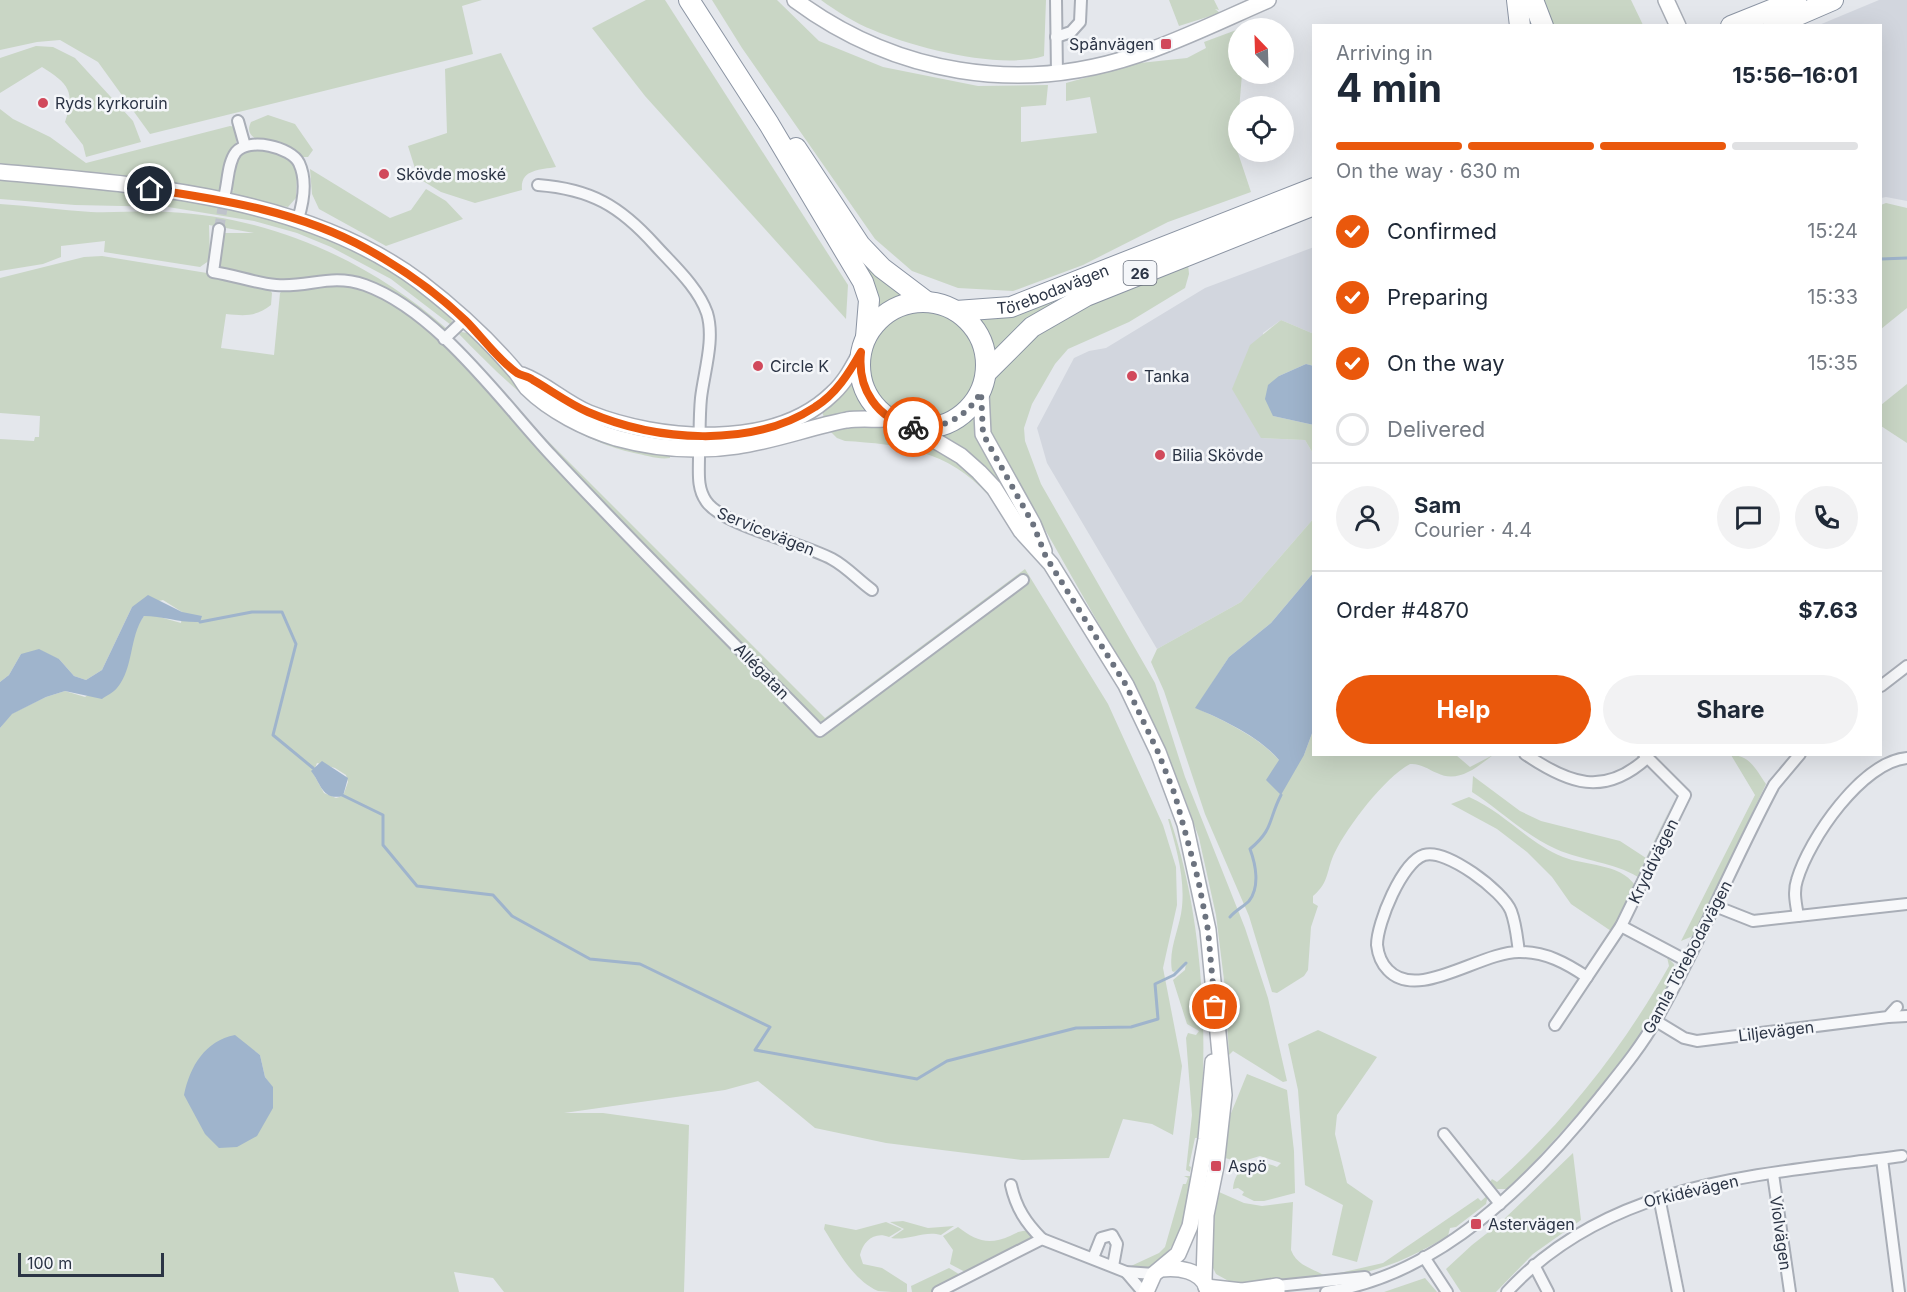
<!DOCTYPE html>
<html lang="en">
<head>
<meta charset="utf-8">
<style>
	body { margin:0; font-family:Inter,sans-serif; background:#f2f2f3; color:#1f2937; height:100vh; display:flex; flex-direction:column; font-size:22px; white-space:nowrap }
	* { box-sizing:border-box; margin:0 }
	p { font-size:20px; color:#747a83 }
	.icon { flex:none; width:33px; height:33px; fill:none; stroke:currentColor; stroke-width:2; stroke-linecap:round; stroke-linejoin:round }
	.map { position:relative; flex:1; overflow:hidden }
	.side { position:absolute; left:1312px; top:24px; width:570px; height:732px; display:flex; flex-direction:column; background:#fff; border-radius:0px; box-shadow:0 6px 24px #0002 }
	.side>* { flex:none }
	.needle { width:39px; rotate:337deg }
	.buttons { position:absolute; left:1228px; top:18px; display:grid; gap:12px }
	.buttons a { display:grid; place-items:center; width:66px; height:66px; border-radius:50%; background:#fff; box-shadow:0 6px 24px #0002; font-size:30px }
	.scale { position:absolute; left:18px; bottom:15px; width:146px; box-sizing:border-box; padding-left:6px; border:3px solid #2b3445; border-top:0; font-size:16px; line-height:21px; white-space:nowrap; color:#2b3445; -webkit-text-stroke:4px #f4f6f9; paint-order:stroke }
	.pin { position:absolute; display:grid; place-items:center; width:51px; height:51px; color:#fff; margin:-26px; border:3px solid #fff; border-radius:50%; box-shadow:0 2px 6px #0007 }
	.courier { position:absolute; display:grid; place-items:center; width:60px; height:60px; margin:-30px; border:4px solid #ea580c; border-radius:50%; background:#fff; color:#222; box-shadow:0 2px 8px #0007 }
	.summary em { font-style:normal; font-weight:700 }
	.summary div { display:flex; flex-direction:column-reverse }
	.summary { display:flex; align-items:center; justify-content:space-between; height:102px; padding:0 24px }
	h1 { font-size:39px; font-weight:700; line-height:45px }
	.bar { display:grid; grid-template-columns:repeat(4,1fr); gap:9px 6px; align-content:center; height:72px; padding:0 24px }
	.bar i { height:8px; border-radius:4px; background:#e0e1e3 }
	.bar .on { background:#ea580c }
	.bar p { grid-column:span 4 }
	.line { display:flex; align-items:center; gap:15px; padding:0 24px; border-top:2px solid #e0e1e3 }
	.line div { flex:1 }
	.round { display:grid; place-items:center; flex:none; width:63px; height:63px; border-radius:32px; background:#f2f2f3 }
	ol { padding:0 24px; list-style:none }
	li { display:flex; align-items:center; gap:18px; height:66px }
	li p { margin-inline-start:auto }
	li .icon { padding:6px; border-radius:50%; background:#ea580c; color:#fff; stroke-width:4 }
	li:last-child { color:#747a83 }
	li i { width:33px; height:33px; border:3px solid #e0e1e3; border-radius:50% }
	.action { display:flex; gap:12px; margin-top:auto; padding:12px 24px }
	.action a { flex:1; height:69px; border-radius:36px; background:#ea580c; color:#fff; font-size:24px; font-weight:700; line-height:69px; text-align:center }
	.action a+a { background:#f2f2f3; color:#1f2937 }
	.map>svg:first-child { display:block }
	.built { fill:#d2d6de }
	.green { fill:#c9d6c5; fill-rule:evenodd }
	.water { fill:#9fb4cc }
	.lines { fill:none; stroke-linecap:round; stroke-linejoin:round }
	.stream { stroke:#9fb4cc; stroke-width:3 }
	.street-tunnel { stroke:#bfc3cb; stroke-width:10; stroke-dasharray:10 5; stroke-linecap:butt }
	.street-casing { stroke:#a9aeb7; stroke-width:14 }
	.secondary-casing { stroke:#a9aeb7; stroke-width:18 }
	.highway-casing { stroke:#8b94a3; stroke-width:22 }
	.street { stroke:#f7f8fa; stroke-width:10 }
	.secondary { stroke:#fff; stroke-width:15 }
	.highway { stroke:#fff; stroke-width:20 }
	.done { stroke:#6c737f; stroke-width:6; stroke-dasharray:0 10.8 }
	.route { stroke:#ea580c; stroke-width:8 }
	.poi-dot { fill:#d1495b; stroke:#f4f6f9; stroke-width:2 }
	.labels { text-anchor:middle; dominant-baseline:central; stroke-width:5; stroke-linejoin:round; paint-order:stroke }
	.shield { fill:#f4f6f9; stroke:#676e7b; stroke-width:1.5 }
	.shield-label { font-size:15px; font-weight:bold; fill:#2b3445 }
	.poi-label { font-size:16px; fill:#2b3445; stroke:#f4f6f9; text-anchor:start }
	.street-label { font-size:16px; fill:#2b3445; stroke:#f4f6f9 }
</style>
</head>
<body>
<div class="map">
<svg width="1907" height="1292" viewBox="0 0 1907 1292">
	<rect width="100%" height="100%" fill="#e4e7ec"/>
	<g class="built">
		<polygon points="1879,0 1907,0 1907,201 1886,197 1881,198 1881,26 1819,25"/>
		<polygon points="1314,247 1314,334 1281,320 1263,333 1261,438 1305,440 1314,455 1314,518 1241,602 1157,649 1047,463 1037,428 1074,358 1089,351 1106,348 1205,288"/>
	</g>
	<g class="green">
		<polygon points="0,0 482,0 462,6 473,54 150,134 98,62 60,40 37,42 0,50"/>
		<polygon points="646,0 665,0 848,285 846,319 645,96 592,28"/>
		<polygon points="712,0 777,0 819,41 883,67 978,86 1048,85 1046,105 1021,107 1021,142 1097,133 1090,97 1066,101 1066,83 1140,63 1187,58 1206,48 1204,42 1239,29 1239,74 1242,74 1236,147 1251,192 1168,222 1083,265 1013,291 958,288 912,271 875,239 742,48"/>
		<path d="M821,0H1046L1044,56C1001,70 915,48 873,30C855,23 836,11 821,0Z"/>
		<polygon points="1169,0 1214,0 1219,10 1215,9 1220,13 1179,26"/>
		<polygon points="1544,0 1631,0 1643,25 1553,25"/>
		<path d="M36,46L53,47L75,58L133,121L141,142L86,157L83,145L65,122C76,92 68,83 42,67L0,93V58Z"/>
		<path d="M501,53L556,167C540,170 520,169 522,190L475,203L441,192L418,178L408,146L447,133L445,69Z"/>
		<path d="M0,109L13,119L50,137L86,163L230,126L235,127C241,147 228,172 222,192L219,187L221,193L229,194L234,190L229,191L239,153C258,147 275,152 292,160L297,176L296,198L288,207L0,165Z"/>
		<path d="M268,115L295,124L313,150L308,157H301C287,141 239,146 251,122Z"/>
		<polygon points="310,169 390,218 411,210 426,189 446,201 463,219 386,246 319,209 312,194"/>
		<path d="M0,179C139,193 300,201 415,288C427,297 446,307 452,321L451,325L391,279L331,247L297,233L254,221L168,207L75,205L0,199Z"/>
		<polygon points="1886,203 1907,208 1907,308 1881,329 1881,205"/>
		<path d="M0,204C30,206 61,210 91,212C117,213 143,210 169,212C272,217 370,261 447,329L442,330L369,284L281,283L222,270L217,260L225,233H254L209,225L210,260L200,267L104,252L105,241L61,246V257L43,264L0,271Z"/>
		<polygon points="840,226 914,297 895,303 877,315"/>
		<path d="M102,256L244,279L266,285L272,293L271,305C255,317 245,316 226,314L221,348L274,355L280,293L283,290C300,287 317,282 334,281C398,280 485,388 527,432L534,427L825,718L1025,569L1108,704L1163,825L1176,867L1177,905L1163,968L1182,1066L1173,1135L1152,1124L1123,1119L1109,1158L1022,1160L886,1143L815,1128L758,1081L725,1090L564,1113H603L689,1125L684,1292H504L493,1278L454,1272L459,1292H0V728L11,714L46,697L65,691L85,697L126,669L136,627L144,616H156L181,623L182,612L163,600L132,607L102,670L86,680L74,676L59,659L21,654L9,675L0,682V439L34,441L35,437H39L40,416L0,413V278L84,257ZM317,763L335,768L346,775L348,782L343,796L336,798L324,793L313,773ZM248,1046L260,1055L265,1077L273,1088L205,1134Z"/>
		<path d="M1188,264L1189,274L1185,288L1129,322L1068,349L1055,364L1032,404L1024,428L1025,441L1041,484L1155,683L1185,777L1245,928L1268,998L1287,1081L1283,1082L1233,1051L1229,1055L1225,988L1216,915L1199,838L1184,796L1130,679L989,431C988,418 987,406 990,394C1010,321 1124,290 1188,264Z"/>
		<polygon points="1065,293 1067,296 1036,313 990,357 984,336 972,318"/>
		<circle cx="923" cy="364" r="58"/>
		<polygon points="1281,320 1314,334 1314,366 1306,364 1279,376 1273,416 1314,425 1314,455 1305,440 1261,438 1232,389 1250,345"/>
		<path d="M461,332L468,333L534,398L670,454V458C659,460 645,455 634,453C559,436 510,386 458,333Z"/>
		<polygon points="857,374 862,393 876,412 875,415 825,421 821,408"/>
		<polygon points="1907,384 1907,443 1881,426 1881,405"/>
		<polygon points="970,412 973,412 980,444 1028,527 932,431 953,424"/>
		<path d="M872,425L927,443L961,463L990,493L988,495C950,451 899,444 845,441L837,438L828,429Z"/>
		<path d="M1314,518V572L1271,623L1229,657L1196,708C1223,720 1259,737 1279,760L1304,755L1314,728V754L1456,755L1470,767L1493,755C1477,767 1458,784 1437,773C1428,769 1420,763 1410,764C1384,778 1348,826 1335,852C1326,870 1330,882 1313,896V903L1318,906L1311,927L1308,970L1304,976L1277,993L1272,992L1249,916L1205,814L1164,691L1151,662L1157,649L1241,602Z"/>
		<path d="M1731,755C1750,755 1756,770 1766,784L1693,936L1681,941L1755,795Z"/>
		<path d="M1473,776L1520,811L1541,821L1620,841L1646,858L1674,800L1638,877C1613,862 1583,861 1556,849C1526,836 1500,810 1472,792Z"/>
		<path d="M1469,797C1504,812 1528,843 1563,857C1586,866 1619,863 1635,885L1611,931L1571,904L1552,877L1527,852L1497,829L1451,804Z"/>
		<path d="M1168,819H1170C1203,915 1209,1037 1199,1138H1195L1189,1166L1191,1167L1190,1172L1186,1170L1192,1115L1186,1038L1188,1033L1196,1035L1199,1031L1187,1024L1173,980L1185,970L1186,963L1174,972L1172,971C1168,949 1180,928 1182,907C1185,877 1176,847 1168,819Z"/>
		<path d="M1667,957L1674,964C1678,1010 1543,1154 1508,1189H1497L1490,1182L1492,1179L1497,1182C1566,1121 1624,1046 1669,966Z"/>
		<polygon points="1318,1030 1377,1057 1337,1115 1335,1134 1347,1183 1373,1201 1357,1262 1332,1255 1343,1205 1305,1185 1298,1090 1288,1044"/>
		<path d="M1247,1074L1287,1090L1294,1151L1295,1193L1264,1201H1254L1242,1195L1244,1192L1238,1188L1233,1189C1235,1164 1257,1158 1277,1167L1281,1163L1260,1156L1240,1162L1225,1158V1128Z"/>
		<polygon points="1573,1153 1581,1220 1533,1254 1496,1292 1461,1292 1446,1269 1472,1245 1500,1223"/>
		<path d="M1184,1176H1193C1185,1218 1186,1241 1149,1268L1131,1266L1159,1253L1165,1247L1183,1184H1186L1188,1178Z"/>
		<path d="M1219,1192L1244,1203L1262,1206L1293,1202L1291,1250C1298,1268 1315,1268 1328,1278L1304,1277L1234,1284L1216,1274L1211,1264V1221Z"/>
		<path d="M1488,1195L1486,1204L1456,1227L1450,1228L1448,1236C1412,1257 1379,1273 1337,1277L1335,1274L1383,1263L1478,1198L1481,1201Z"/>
		<path d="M903,1221L928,1228L954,1226L941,1235C924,1230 909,1241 891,1238L904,1229L890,1222Z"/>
		<path d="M886,1222L902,1229L889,1237C875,1231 863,1241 860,1255L863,1264L882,1268L907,1284V1292C898,1292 886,1292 878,1291C853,1280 838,1251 824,1229L825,1224L856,1230Z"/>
		<path d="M958,1227C975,1240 988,1246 1010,1236C1016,1233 1021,1230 1028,1231L1033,1238L967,1273L950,1264L953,1250L943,1236Z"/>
		<polygon points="949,1268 962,1276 932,1292 912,1292 911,1286"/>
		<polygon points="1425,1278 1437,1292 1384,1292"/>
	</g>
	<g class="water">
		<polygon points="1306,364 1314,366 1314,425 1273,416 1265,399 1268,385 1279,376"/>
		<path d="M1314,572V728L1304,755L1281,795L1266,780L1279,760C1260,737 1222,719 1195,708L1229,657L1271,623Z"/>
		<path d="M148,595L182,612L202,616L200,622C180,623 163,616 144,616C129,637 134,668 117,688C114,692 106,696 102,699L65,691L46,697L12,714L0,728V682L9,675L21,654L39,649L59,659L74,676L86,680L102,670L132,607Z"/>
		<path d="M322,761L348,778L343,796C322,801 321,783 311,771Z"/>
		<path d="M235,1035L260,1055L265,1077L273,1087V1108L257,1136L237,1147L219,1148L205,1134L184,1095C190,1066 205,1041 235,1035Z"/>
	</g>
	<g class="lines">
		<g class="stream">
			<polyline points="1881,259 1907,258"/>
			<polyline points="200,622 252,612 282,612 296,644 273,735 313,768"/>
			<polyline points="342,795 383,815 383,845 417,886 493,895 512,916 590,959 640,964 770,1027 755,1050 917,1079 947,1061 1076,1028 1131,1027 1158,1019 1155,984 1174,975 1186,963"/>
			<path d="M1230,917C1236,910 1243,907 1249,901C1260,887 1256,865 1250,849C1274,829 1268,820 1281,795"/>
		</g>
		<polyline class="street-tunnel" points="219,229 225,193"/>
		<g class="street-casing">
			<g id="street">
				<polyline points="1056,0 1057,74"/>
				<polyline points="1056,37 1071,32 1080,22 1081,0"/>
				<polyline points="238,121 245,146"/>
				<path d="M538,185C591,189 620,206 655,245C673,265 698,287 707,313C715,339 704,372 701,398C699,418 700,438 699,457C699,473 697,488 706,501C721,525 803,543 832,559C847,567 858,580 872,590"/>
				<path d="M225,193C228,181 228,162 236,152C249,137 291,147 299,163C307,180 303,203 298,219"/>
				<path d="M219,229L213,272C234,275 255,283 276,285C309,288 330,273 365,285C437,311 500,400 551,455C638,549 730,639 820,731L1023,580"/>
				<polyline points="444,339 464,320"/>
				<polyline points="1881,686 1907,666"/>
				<path d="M1525,754C1569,784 1604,797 1647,758"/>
				<polyline points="1715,906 1753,921 1907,904"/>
				<path d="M1798,916C1796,904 1793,892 1797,880C1809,839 1862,762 1907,758"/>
				<polyline points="1621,926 1687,961"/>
				<path d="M1519,952C1517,938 1516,924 1511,911C1503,891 1446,848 1424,855C1402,862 1377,923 1377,945C1378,954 1382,964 1388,970C1418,1002 1481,951 1520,952C1546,952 1566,963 1587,977"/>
				<polyline points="1888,1017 1907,1016"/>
				<polyline points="1656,1021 1684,1038 1697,1041 1888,1017 1897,1007"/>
				<polyline points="1555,1025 1621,926 1685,795 1644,754"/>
				<polyline points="1444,1134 1500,1204"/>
				<polyline points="1882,1159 1899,1292"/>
				<polyline points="1773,1174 1790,1292"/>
				<path d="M1011,1185C1016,1208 1026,1223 1042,1239"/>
				<polyline points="1659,1197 1678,1292"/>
				<polyline points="1424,1257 1447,1292"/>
				<polyline points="1093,1258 1101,1238 1112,1235 1117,1244 1113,1266"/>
				<polyline points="1534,1265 1548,1292"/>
				<polyline points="1126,1272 1143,1292"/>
				<polyline points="1277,1286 1365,1277"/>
				<polyline points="938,1292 1042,1239 1126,1272 1154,1274"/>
				<path d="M1326,1292C1439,1276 1532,1182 1600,1097C1620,1072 1641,1047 1656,1020C1700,944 1733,862 1774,785L1800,754"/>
				<path d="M1507,1292C1610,1180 1761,1175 1902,1156"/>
			</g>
		</g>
		<g class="secondary-casing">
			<g id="secondary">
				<path d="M795,0C895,74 1019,95 1137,55C1182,40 1224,19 1268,0"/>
				<polyline points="1666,0 1678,26"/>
				<path d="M0,172C140,185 304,195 420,282C454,308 488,339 516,372C520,377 523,383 527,388C550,411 586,429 616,438C656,449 697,452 737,446C774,441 810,427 847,420C861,418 876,420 890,419"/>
				<path d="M522,375C546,384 565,403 589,413C659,441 774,451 833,393C845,382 853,367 861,352"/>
				<polyline points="981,392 983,434 1033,524 1044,551"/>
				<polyline points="914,428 961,456 979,472 994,488 1021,531 1051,564 1126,685 1158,752 1185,824 1208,930 1224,1095 1216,1166 1206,1215 1204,1280"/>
				<path d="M1161,1269C1178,1267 1201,1270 1207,1288"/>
				<polyline points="1206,1287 1242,1291 1277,1286 1277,1292"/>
				<polyline points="1146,1292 1154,1274 1178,1254 1190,1226 1206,1139 1213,1062"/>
			</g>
		</g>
		<g class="highway-casing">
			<g id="highway">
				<polyline points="689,0 769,124 863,282 869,300 866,337"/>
				<polyline points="1517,0 1520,26"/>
				<polyline points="1533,0 1543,26"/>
				<polyline points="1731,26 1796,0"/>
				<polyline points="1773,26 1833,0"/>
				<polyline points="796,148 860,245 882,268 927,302"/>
				<circle cx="923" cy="365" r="63"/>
				<path id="s1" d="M956,311L1011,307L1314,188"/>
				<polyline points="986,373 1032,327 1086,296 1314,205"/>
			</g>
		</g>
		<use href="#street" class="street"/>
		<use href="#secondary" class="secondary"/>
		<use href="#highway" class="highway"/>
	</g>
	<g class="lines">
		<path class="done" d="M913,427C942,430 966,418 981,392L983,434L1033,524L1046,557L1126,685L1158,752L1175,795L1198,879L1208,930L1215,1007"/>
		<path class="route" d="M150,189C225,200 301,212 367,249C403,269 436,292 466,321C482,337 498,360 517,373C522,376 528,376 533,380C552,391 568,403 588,412C655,441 751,449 815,407C836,394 849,373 861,352C857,389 877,419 913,427"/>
	</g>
	<g class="poi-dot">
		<rect x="1160" y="38" width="12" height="12" rx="3"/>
		<circle cx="43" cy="103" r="6"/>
		<circle cx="384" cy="174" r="6"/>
		<circle cx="758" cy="366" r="6"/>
		<circle cx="1132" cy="376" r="6"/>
		<circle cx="1160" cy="455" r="6"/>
		<rect x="1210" y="1160" width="12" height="12" rx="3"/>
		<rect x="1470" y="1218" width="12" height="12" rx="3"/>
	</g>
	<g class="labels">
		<rect class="shield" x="1123.5" y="261" width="33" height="24" rx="4.5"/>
		<g class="shield-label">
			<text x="1140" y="273">26</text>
		</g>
		<g class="poi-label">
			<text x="1154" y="44" text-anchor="end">Spånvägen</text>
			<text x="55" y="103">Ryds kyrkoruin</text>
			<text x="396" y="174">Skövde moské</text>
			<text x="770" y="366">Circle K</text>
			<text x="1144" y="376">Tanka</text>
			<text x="1172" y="455">Bilia Skövde</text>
			<text x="1228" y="1166">Aspö</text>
			<text x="1488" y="1224">Astervägen</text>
		</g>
		<g class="street-label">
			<text stroke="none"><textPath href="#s1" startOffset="100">Törebodavägen</textPath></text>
			<text transform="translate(766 531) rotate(22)">Servicevägen</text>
			<text transform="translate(762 671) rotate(46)">Allégatan</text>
			<text transform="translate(1653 861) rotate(-64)">Kryddvägen</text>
			<text transform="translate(1687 957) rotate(-62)">Gamla Törebodavägen</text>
			<text transform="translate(1776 1031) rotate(-7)">Liljevägen</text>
			<text transform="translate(1691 1191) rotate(-13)">Orkidévägen</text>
			<text transform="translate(1781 1233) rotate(82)">Violvägen</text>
		</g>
	</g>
</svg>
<div class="buttons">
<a><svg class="needle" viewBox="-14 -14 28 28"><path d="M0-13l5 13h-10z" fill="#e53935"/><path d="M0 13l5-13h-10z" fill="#747a83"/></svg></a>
<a><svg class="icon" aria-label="locate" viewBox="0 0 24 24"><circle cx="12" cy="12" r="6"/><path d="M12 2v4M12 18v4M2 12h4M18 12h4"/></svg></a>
</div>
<div class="scale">100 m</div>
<div class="pin" style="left:1215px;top:1007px;background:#ea580c"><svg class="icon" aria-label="bag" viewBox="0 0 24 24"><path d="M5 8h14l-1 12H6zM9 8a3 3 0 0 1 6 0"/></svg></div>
<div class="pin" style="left:150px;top:189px;background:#1f2937"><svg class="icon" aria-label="home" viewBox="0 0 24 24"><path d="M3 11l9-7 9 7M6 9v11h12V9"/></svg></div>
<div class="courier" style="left:913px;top:427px"><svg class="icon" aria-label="bike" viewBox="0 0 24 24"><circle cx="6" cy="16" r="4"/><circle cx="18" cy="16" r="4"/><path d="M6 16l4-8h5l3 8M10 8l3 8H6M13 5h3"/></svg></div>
<section class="side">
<div class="summary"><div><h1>4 min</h1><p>Arriving in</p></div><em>15:56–16:01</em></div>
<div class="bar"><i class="on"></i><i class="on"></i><i class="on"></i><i></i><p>On the way · 630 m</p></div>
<ol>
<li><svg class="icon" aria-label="check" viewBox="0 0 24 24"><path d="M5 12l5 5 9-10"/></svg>Confirmed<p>15:24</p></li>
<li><svg class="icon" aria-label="check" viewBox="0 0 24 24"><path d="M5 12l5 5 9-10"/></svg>Preparing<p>15:33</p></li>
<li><svg class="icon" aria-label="check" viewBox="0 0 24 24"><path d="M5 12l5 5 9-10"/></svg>On the way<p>15:35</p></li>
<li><i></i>Delivered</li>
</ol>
<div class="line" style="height:108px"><a class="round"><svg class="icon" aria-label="person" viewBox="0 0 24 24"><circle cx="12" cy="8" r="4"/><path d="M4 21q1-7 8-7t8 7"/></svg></a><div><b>Sam</b><p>Courier · 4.4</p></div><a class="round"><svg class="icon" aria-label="chat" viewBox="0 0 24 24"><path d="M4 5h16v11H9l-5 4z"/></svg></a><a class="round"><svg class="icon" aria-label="phone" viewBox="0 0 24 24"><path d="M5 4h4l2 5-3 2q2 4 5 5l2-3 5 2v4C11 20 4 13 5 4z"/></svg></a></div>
<div class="line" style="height:78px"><div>Order #4870</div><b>$7.63</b></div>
<div class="action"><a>Help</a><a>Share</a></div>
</section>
</div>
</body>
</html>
